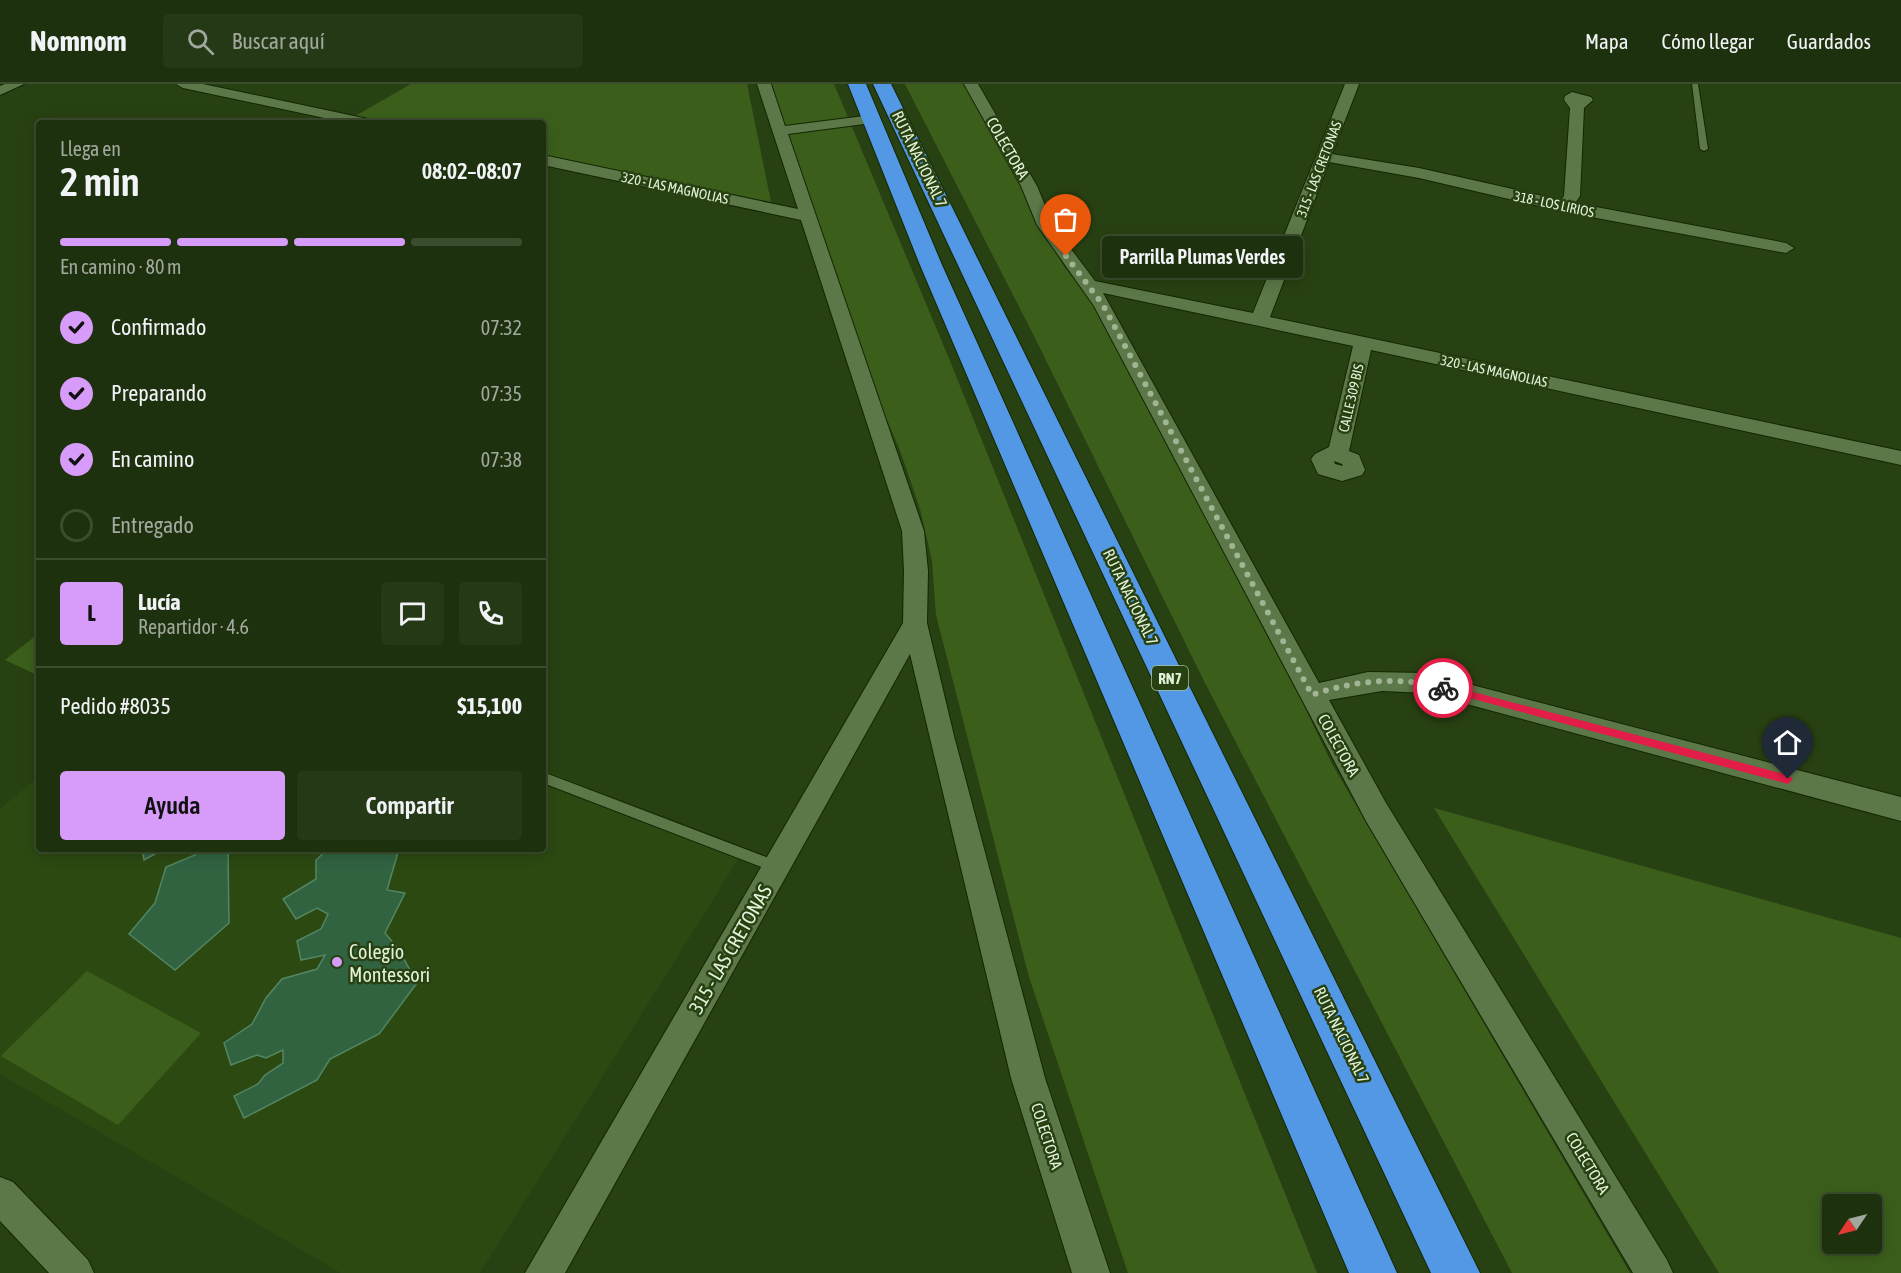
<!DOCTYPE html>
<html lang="es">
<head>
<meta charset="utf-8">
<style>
	body { margin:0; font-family:"Asap Condensed",sans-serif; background:#263917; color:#f1f3f6; height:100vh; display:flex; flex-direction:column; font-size:22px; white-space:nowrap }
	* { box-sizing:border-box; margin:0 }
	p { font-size:20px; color:#a1a99e }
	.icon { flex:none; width:33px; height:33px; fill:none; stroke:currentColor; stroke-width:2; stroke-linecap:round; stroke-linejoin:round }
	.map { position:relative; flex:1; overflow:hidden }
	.drawer { position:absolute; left:36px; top:36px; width:510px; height:732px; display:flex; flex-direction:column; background:#1e310e; border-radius:6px; box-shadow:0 3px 15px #0003,0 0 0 2px #3c4c2e }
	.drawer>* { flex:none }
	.needle { width:39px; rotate:235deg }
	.fabs { position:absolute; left:1822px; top:1110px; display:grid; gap:12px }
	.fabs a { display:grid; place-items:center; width:60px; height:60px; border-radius:6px; background:#1e310e; box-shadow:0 3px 15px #0003,0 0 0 2px #3c4c2e; font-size:30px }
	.pin { position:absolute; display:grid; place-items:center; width:51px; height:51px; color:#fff; margin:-62px -26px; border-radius:50% 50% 50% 0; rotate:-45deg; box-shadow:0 0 6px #0007 }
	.pin .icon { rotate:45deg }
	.courier { position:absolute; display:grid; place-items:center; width:60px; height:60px; margin:-30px; border:4px solid #e11d48; border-radius:50%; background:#fff; color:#222; box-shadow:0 2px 8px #0007 }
	.bubble { position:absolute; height:42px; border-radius:6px; background:#1e310e; box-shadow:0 3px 15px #0003,0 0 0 2px #3c4c2e; font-size:20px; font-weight:600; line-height:42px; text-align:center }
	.headline em { font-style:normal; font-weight:600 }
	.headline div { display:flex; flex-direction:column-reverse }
	.headline { display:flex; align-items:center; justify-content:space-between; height:102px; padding:0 24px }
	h1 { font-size:39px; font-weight:600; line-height:45px }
	.bar { display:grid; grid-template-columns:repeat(4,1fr); gap:9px 6px; align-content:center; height:72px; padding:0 24px }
	.bar i { height:8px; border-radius:4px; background:#3c4c2e }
	.bar .on { background:#d79bf9 }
	.bar p { grid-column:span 4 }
	.line { display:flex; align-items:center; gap:15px; padding:0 24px; border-top:2px solid #3c4c2e }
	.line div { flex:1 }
	.round { display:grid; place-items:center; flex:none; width:63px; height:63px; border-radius:6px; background:#263917 }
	ol { padding:0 24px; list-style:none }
	li { display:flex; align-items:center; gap:18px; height:66px }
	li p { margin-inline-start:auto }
	li .icon { padding:6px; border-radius:50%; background:#d79bf9; color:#111; stroke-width:4 }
	li:last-child { color:#a1a99e }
	li i { width:33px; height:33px; border:3px solid #3c4c2e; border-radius:50% }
	.action { display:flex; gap:12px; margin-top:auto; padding:12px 24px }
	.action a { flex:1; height:69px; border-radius:6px; background:#d79bf9; color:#111; font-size:24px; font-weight:600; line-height:69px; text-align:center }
	.action a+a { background:#263917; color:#f1f3f6 }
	header { display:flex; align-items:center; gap:36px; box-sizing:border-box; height:84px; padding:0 30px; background:#1e310e; border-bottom:2px solid #3c4c2e }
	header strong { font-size:28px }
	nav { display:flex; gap:33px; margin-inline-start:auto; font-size:21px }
	.search { width:420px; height:54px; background:#263917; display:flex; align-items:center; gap:15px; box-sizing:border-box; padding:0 21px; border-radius:6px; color:#a1a99e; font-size:22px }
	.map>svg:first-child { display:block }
	.built { fill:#2c4912 }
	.green { fill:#3b5f1b; fill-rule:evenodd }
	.building { fill:#316341; stroke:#538662; stroke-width:1.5 }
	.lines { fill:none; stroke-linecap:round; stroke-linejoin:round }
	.service-casing { stroke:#142603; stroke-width:2 }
	.minor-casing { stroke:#142603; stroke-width:2 }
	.motorway-casing { stroke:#142603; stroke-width:2 }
	.service { fill:#5c7848; fill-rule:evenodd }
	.minor { fill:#5c7848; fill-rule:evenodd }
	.motorway { fill:#5398e5; fill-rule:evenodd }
	.route { fill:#e11d48 }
	.done { stroke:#a1b493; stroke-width:6; stroke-dasharray:0 10.8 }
	.poi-dot { fill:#d79bf9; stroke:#284112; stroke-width:2 }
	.labels { text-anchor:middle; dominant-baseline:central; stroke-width:5; stroke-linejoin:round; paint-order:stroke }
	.far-street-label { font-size:14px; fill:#e2f2d8; stroke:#284112 }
	.shield { fill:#284112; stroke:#aabd9d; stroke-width:1.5 }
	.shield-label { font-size:15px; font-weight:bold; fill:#e2f2d8 }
	.street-label { font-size:16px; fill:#e2f2d8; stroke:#284112 }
	.near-street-label { font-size:20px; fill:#e2f2d8; stroke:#284112 }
	.near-poi-label { font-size:20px; fill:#e2f2d8; stroke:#284112; text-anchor:start }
</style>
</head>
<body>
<header>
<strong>Nomnom</strong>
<div class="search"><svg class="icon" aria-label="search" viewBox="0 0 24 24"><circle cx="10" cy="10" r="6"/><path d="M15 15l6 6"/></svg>Buscar aquí</div>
<nav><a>Mapa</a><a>Cómo llegar</a><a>Guardados</a></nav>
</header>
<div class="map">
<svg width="1901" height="1189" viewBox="0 0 1901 1189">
	<rect width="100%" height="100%" fill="#284112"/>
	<polygon class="built" points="543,685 744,766 480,1189 341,1189 0,990 0,725 39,692 39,765 543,765"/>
	<g class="green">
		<polygon points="411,0 747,0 771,118 543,71 543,39 388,39 355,32"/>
		<polygon points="768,0 834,0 950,277 1317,1189 1128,1189 1029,893 936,531 932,477 920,425 901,369 849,247"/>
		<polygon points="905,0 963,0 970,9 1063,181 1102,231 1285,582 1332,680 1630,1189 1512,1189 1205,599 1033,250"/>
		<polygon points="39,549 39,592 5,576"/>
		<path d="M1434,724L1901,854V1189H1719ZM1833,1120H1872V1160H1833Z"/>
		<polygon points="87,887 201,949 118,1041 1,972"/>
	</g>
	<g class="building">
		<polygon points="142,765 164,765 144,776"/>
		<polygon points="196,765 228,765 229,839 175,886 129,850 155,819 166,783 195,771"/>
		<polygon points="328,765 399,765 387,806 405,809 385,849 399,866 417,899 379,950 330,975 317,996 244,1034 234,1012 258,1000 265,991 283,979 283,966 266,974 257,971 231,981 224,959 252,940 266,914 282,895 317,885 325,871 301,876 297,857 321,845 328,830 317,824 296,835 283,815 316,795 316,776"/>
	</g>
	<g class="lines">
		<g class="service-casing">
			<g id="service">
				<polygon points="1692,0 1698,0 1708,65 1704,67 1700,65"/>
				<polygon points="543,688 782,779 784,783 782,787 777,789 543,699"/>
			</g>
		</g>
		<g class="minor-casing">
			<g id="minor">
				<polygon points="5,0 24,0 0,11 0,2"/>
				<polygon points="176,0 203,0 368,35 375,39 348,39 183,4"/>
				<polygon points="757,0 771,0 785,42 872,31 879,35 872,39 788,50 924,447 928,487 927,539 954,652 1045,994 1110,1189 1072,1189 1011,994 910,570 565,1189 525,1189 903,539 904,487 902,447 801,136 543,81 543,71 798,125"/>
				<path d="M964,0H978L1037,102L1053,141L1095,197L1253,229L1345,0H1359L1332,70L1419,84L1561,116L1564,112L1570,24L1564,16L1565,12L1572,8L1591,13L1593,16L1584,24L1580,112L1575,119L1786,159L1794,164L1786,169L1564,128L1419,94L1329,78L1270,233L1901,367V381L1371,266L1349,367L1359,371L1365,386L1362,391L1342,397L1318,390L1311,375L1315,370L1329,363L1353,262L1103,209L1319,599L1368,588L1426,589L1901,713V737L1426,609L1382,607L1329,616L1386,719L1667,1176L1673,1189H1633L1366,737L1094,222L1037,141L1021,102ZM1334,377L1342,380L1343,382L1335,380Z"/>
				<polygon points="0,1093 13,1098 88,1176 94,1189 49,1189 0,1137"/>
			</g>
		</g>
		<g class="motorway-casing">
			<g id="motorway">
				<polygon points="848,0 866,0 942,181 1397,1189 1349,1189 920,181"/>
				<polygon points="873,0 891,0 1480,1189 1431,1189"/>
			</g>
		</g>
		<use href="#service" class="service"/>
		<use href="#minor" class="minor"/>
		<use href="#motorway" class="motorway"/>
	</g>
	<polygon class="route" points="1443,600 1788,691 1793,695 1788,700 1440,606 1438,604"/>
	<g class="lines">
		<path class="done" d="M1066,172L1103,221L1312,611C1356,596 1398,592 1443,604"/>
	</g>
	<circle class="poi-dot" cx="337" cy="878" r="6"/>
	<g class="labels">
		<g class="far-street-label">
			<text transform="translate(1319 85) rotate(-69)">315 - LAS CRETONAS</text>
			<text transform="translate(675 104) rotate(12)">320 - LAS MAGNOLIAS</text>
			<text transform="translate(1554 120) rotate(12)">318 - LOS LIRIOS</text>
			<text transform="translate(1494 287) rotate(12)">320 - LAS MAGNOLIAS</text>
			<text transform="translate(1351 314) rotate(-77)">CALLE 309 BIS</text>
		</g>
		<rect class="shield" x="1152" y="582" width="36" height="24" rx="4.5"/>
		<g class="shield-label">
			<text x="1170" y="594">RN7</text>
		</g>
		<g class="street-label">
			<text transform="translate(1008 64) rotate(60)">COLECTORA</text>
			<text transform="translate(920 75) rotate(64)">RUTA NACIONAL 7</text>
			<text transform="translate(1131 513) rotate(64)">RUTA NACIONAL 7</text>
			<text transform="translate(1339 661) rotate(61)">COLECTORA</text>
			<text transform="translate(1342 951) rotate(64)">RUTA NACIONAL 7</text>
			<text transform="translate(1047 1052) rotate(72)">COLECTORA</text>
			<text transform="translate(1588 1079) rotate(59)">COLECTORA</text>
		</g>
		<g class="near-street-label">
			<text transform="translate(730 865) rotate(-60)">315 - LAS CRETONAS</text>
		</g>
		<g class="near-poi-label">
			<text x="349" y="867">Colegio<tspan x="349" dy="23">Montessori</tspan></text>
		</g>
	</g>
</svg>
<div class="fabs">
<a><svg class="needle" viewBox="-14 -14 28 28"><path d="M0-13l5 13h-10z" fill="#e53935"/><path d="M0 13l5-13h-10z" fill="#a1a99e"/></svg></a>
</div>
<div class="pin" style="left:1066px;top:172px;background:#ea580c"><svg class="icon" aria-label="bag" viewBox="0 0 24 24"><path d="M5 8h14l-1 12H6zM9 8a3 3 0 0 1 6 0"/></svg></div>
<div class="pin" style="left:1788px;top:695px;background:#1f2937"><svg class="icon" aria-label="home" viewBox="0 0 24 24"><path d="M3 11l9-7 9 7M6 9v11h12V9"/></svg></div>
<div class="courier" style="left:1443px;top:604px"><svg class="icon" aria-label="bike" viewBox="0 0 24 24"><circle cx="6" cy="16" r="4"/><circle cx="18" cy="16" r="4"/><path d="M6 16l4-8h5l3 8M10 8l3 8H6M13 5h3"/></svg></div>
<div class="bubble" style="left:1102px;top:152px;width:201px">Parrilla Plumas Verdes</div>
<section class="drawer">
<div class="headline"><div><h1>2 min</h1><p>Llega en</p></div><em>08:02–08:07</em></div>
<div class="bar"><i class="on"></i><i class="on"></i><i class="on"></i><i></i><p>En camino · 80 m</p></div>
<ol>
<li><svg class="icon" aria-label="check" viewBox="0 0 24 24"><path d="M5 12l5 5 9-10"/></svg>Confirmado<p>07:32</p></li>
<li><svg class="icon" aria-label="check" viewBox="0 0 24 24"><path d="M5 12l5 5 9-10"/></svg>Preparando<p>07:35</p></li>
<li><svg class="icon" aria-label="check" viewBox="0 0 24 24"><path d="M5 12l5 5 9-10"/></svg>En camino<p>07:38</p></li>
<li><i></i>Entregado</li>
</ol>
<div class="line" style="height:108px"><b class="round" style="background:#d79bf9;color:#111">L</b><div><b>Lucía</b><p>Repartidor · 4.6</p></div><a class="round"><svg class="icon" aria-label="chat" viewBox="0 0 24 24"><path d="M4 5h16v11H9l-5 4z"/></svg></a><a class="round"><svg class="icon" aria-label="phone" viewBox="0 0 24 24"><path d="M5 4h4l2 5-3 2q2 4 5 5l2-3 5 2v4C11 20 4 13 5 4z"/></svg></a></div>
<div class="line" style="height:78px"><div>Pedido #8035</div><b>$15,100</b></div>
<div class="action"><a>Ayuda</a><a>Compartir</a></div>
</section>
</div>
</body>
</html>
